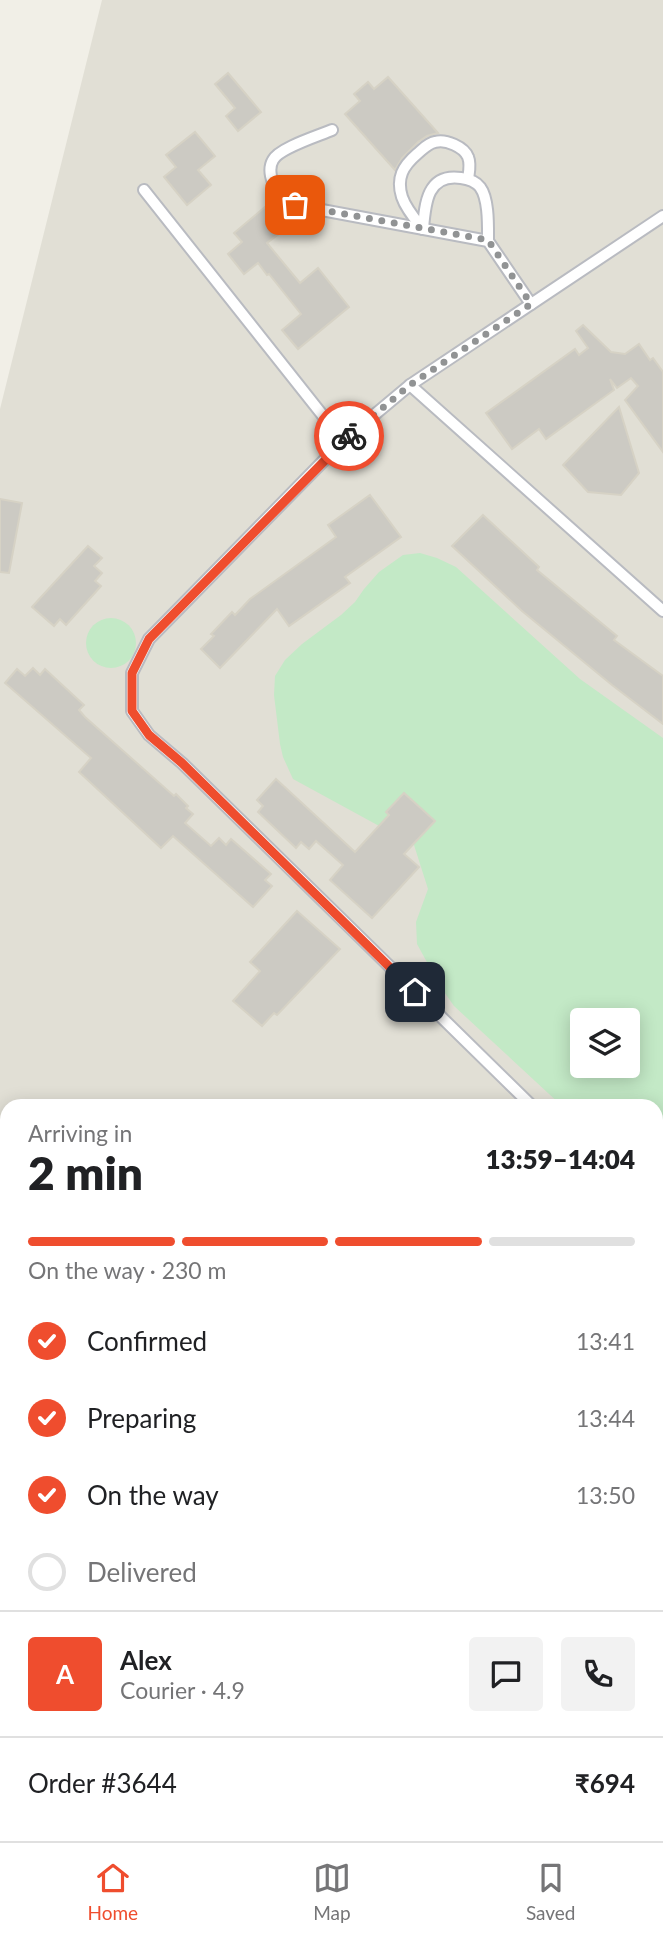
<!DOCTYPE html>
<html lang="en">
<head>
<meta charset="utf-8">
<style>
	body { margin:0; font-family:Lato,sans-serif; background:#f2f2f2; color:#202124; height:100vh; display:flex; flex-direction:column; font-size:26px; white-space:nowrap }
	* { box-sizing:border-box; margin:0 }
	p { font-size:23px; color:#757577 }
	.icon { flex:none; width:38px; height:38px; fill:none; stroke:currentColor; stroke-width:2; stroke-linecap:round; stroke-linejoin:round }
	.map { position:relative; flex:1; overflow:hidden }
	.sheet { position:absolute; left:0px; top:1099px; width:663px; height:742px; display:flex; flex-direction:column; background:#fff; border-radius:21px 21px 0 0; box-shadow:0 4px 18px #0003 }
	.sheet>* { flex:none }
	.buttons { position:absolute; left:570px; top:1008px; display:grid; gap:14px }
	.buttons a { display:grid; place-items:center; width:70px; height:70px; border-radius:7px; background:#fff; box-shadow:0 4px 18px #0003; font-size:35px }
	.pin { position:absolute; display:grid; place-items:center; width:60px; height:60px; color:#fff; margin:-30px; border-radius:14px; box-shadow:0 4px 10px #0006 }
	.courier { position:absolute; display:grid; place-items:center; width:70px; height:70px; margin:-35px; border:5px solid #ef4d2e; border-radius:50%; background:#fff; color:#222; box-shadow:0 2px 9px #0007 }
	.summary em { font-style:normal; font-weight:800 }
	.summary div { display:flex; flex-direction:column-reverse }
	.summary { display:flex; align-items:center; justify-content:space-between; height:119px; padding:0 28px }
	h1 { font-size:46px; font-weight:800; line-height:52px }
	.bar { display:grid; grid-template-columns:repeat(4,1fr); gap:10px 7px; align-content:center; height:84px; padding:0 28px }
	.bar i { height:9px; border-radius:5px; background:#e0e0e0 }
	.bar .selected { background:#ef4d2e }
	.bar p { grid-column:span 4 }
	.line { display:flex; align-items:center; gap:18px; padding:0 28px; border-top:2px solid #e0e0e0 }
	.line div { flex:1 }
	.round { display:grid; place-items:center; flex:none; width:74px; height:74px; border-radius:7px; background:#f2f2f2 }
	ol { padding:0 28px; list-style:none }
	li { display:flex; align-items:center; gap:21px; height:77px }
	li p { margin-inline-start:auto }
	li .icon { padding:7px; border-radius:50%; background:#ef4d2e; color:#fff; stroke-width:4 }
	li:last-child { color:#757577 }
	li i { width:38px; height:38px; border:4px solid #e0e0e0; border-radius:50% }
	.tab-bar { display:flex; justify-content:space-around; align-items:center; height:98px; border-top:2px solid #e0e0e0; background:#fff; font-size:19px; color:#757577 }
	.tab-bar a { display:grid; justify-items:center; gap:4px }
	.tab-bar .selected { color:#ef4d2e }
	.map>svg:first-child { display:block }
	.education { fill:#e1dfd5; fill-rule:evenodd }
	.green { fill:#c3e9c6; fill-rule:evenodd }
	.building { fill:#cccac3; stroke:#d6d2c5; stroke-width:2 }
	.lines { fill:none; stroke-linecap:round; stroke-linejoin:round }
	.service-casing { stroke:#b9bbc1; stroke-width:14 }
	.minor-casing { stroke:#b9bbc1; stroke-width:24 }
	.service { stroke:#fff; stroke-width:10 }
	.minor { stroke:#fff; stroke-width:21 }
	.done { stroke:#919394; stroke-width:7; stroke-dasharray:0 12.6 }
	.route { stroke:#ef4d2e; stroke-width:9 }
</style>
</head>
<body>
<div class="map">
<svg width="663" height="1841" viewBox="0 0 663 1841">
	<rect width="100%" height="100%" fill="#f1efe7"/>
	<path class="education" d="M102,0H663V1211L656,1215V1106H7V1133L0,1130V409ZM583,1020H628V1066H583Z"/>
	<g class="green">
		<path d="M420,553L437,558L456,567L580,679L663,738V1151L656,1155V1106H562L454,1006L440,986L417,944L416,922L428,889L414,845L293,779L283,757L280,744L274,695L275,676L285,660L302,644L341,615L355,602L364,589L379,572L403,555ZM583,1020H628V1066H583Z"/>
		<circle cx="111" cy="643" r="25"/>
	</g>
	<g class="building">
		<polygon points="228,73 261,112 238,131 226,116 235,108 215,84"/>
		<polygon points="388,77 438,133 427,136 418,142 402,158 395,170 345,114 360,101 354,94 368,82 374,89"/>
		<polygon points="195,132 215,156 198,170 211,185 187,205 164,177 176,167 166,155"/>
		<polygon points="265,207 284,230 267,243 300,283 318,268 349,307 298,349 282,330 301,314 269,274 267,275 258,263 244,274 228,254 242,242 234,233"/>
		<polygon points="583,325 611,352 625,354 639,344 650,360 653,358 663,372 663,452 625,400 638,386 631,378 617,388 610,379 614,390 546,439 539,429 512,449 486,413 575,349 579,355 588,348 576,331"/>
		<polygon points="619,407 639,473 621,495 588,492 563,465"/>
		<polygon points="370,495 401,537 345,577 350,583 289,626 277,609 220,668 201,649 214,636 211,634 232,612 235,615 250,599 336,537 328,525"/>
		<polygon points="0,499 22,503 9,573 0,572"/>
		<polygon points="483,515 539,567 537,570 617,636 614,640 663,676 663,724 612,685 522,611 452,546"/>
		<polygon points="88,546 102,558 94,566 102,573 95,581 101,586 66,625 60,619 54,626 32,607"/>
		<polygon points="33,668 40,675 45,669 84,705 79,710 85,717 174,796 176,794 188,806 186,808 193,814 185,823 211,846 219,838 226,845 231,839 271,874 265,880 272,886 253,907 173,836 161,848 79,772 91,758 5,683 17,669 25,676"/>
		<polygon points="276,779 355,852 389,815 386,812 404,793 435,821 404,854 419,867 372,918 330,880 343,865 316,841 309,849 301,842 296,848 258,812 263,806 257,800"/>
		<polygon points="297,911 340,949 277,1015 274,1013 262,1026 233,1001 260,971 250,962"/>
	</g>
	<g class="lines">
		<g class="service-casing">
			<g id="service">
				<path d="M332,130C318,136 279,148 273,160C270,165 270,171 271,176C274,191 283,198 295,205L488,241L531,304"/>
				<polyline points="144,190 343,441"/>
				<path d="M423,229C415,219 406,209 402,197C396,178 403,166 417,154C423,149 428,143 435,142C446,139 464,147 468,157C471,164 469,172 468,179"/>
				<path d="M423,229C425,204 427,173 461,178C468,179 476,182 480,187C489,199 488,226 488,241"/>
				<polyline points="410,385 663,611"/>
				<polyline points="532,1106 182,763 149,735 132,711 132,673 149,639 343,441 410,385 663,216"/>
				<polyline points="656,1172 663,1171"/>
			</g>
		</g>
		<g class="minor-casing">
			<g id="minor">
				<polyline points="656,1234 663,1230"/>
				<polyline points="656,1288 663,1284"/>
			</g>
		</g>
		<use href="#service" class="service"/>
		<use href="#minor" class="minor"/>
	</g>
	<g class="lines">
		<polyline class="done" points="295,205 488,240 531,304 410,385 349,436"/>
		<polyline class="route" points="349,436 149,639 132,673 132,711 149,735 182,763 415,992"/>
	</g>
</svg>
<div class="buttons">
<a><svg class="icon" aria-label="layers" viewBox="0 0 24 24"><path d="M12 4l9 5-9 5-9-5zM3 14l9 5 9-5"/></svg></a>
</div>
<div class="pin" style="left:295px;top:205px;background:#ea580c"><svg class="icon" aria-label="bag" viewBox="0 0 24 24"><path d="M5 8h14l-1 12H6zM9 8a3 3 0 0 1 6 0"/></svg></div>
<div class="pin" style="left:415px;top:992px;background:#1f2937"><svg class="icon" aria-label="home" viewBox="0 0 24 24"><path d="M3 11l9-7 9 7M6 9v11h12V9"/></svg></div>
<div class="courier" style="left:349px;top:436px"><svg class="icon" aria-label="bike" viewBox="0 0 24 24"><circle cx="6" cy="16" r="4"/><circle cx="18" cy="16" r="4"/><path d="M6 16l4-8h5l3 8M10 8l3 8H6M13 5h3"/></svg></div>
<section class="sheet">
<div class="summary"><div><h1>2 min</h1><p>Arriving in</p></div><em>13:59–14:04</em></div>
<div class="bar"><i class="selected"></i><i class="selected"></i><i class="selected"></i><i></i><p>On the way · 230 m</p></div>
<ol>
<li><svg class="icon" aria-label="check" viewBox="0 0 24 24"><path d="M5 12l5 5 9-10"/></svg>Confirmed<p>13:41</p></li>
<li><svg class="icon" aria-label="check" viewBox="0 0 24 24"><path d="M5 12l5 5 9-10"/></svg>Preparing<p>13:44</p></li>
<li><svg class="icon" aria-label="check" viewBox="0 0 24 24"><path d="M5 12l5 5 9-10"/></svg>On the way<p>13:50</p></li>
<li><i></i>Delivered</li>
</ol>
<div class="line" style="height:126px"><b class="round" style="background:#ef4d2e;color:#fff">A</b><div><b>Alex</b><p>Courier · 4.9</p></div><a class="round"><svg class="icon" aria-label="chat" viewBox="0 0 24 24"><path d="M4 5h16v11H9l-5 4z"/></svg></a><a class="round"><svg class="icon" aria-label="phone" viewBox="0 0 24 24"><path d="M5 4h4l2 5-3 2q2 4 5 5l2-3 5 2v4C11 20 4 13 5 4z"/></svg></a></div>
<div class="line" style="height:91px"><div>Order #3644</div><b>₹694</b></div>
</section>
</div>
<nav class="tab-bar">
<a class="selected"><svg class="icon" aria-label="home" viewBox="0 0 24 24"><path d="M3 11l9-7 9 7M6 9v11h12V9"/></svg>Home</a>
<a><svg class="icon" aria-label="map" viewBox="0 0 24 24"><path d="M3 6l6-2 6 2 6-2v14l-6 2-6-2-6 2zM9 4v14M15 6v14"/></svg>Map</a>
<a><svg class="icon" aria-label="saved" viewBox="0 0 24 24"><path d="M7 4h10v16l-5-4-5 4z"/></svg>Saved</a>
</nav>
</body>
</html>
